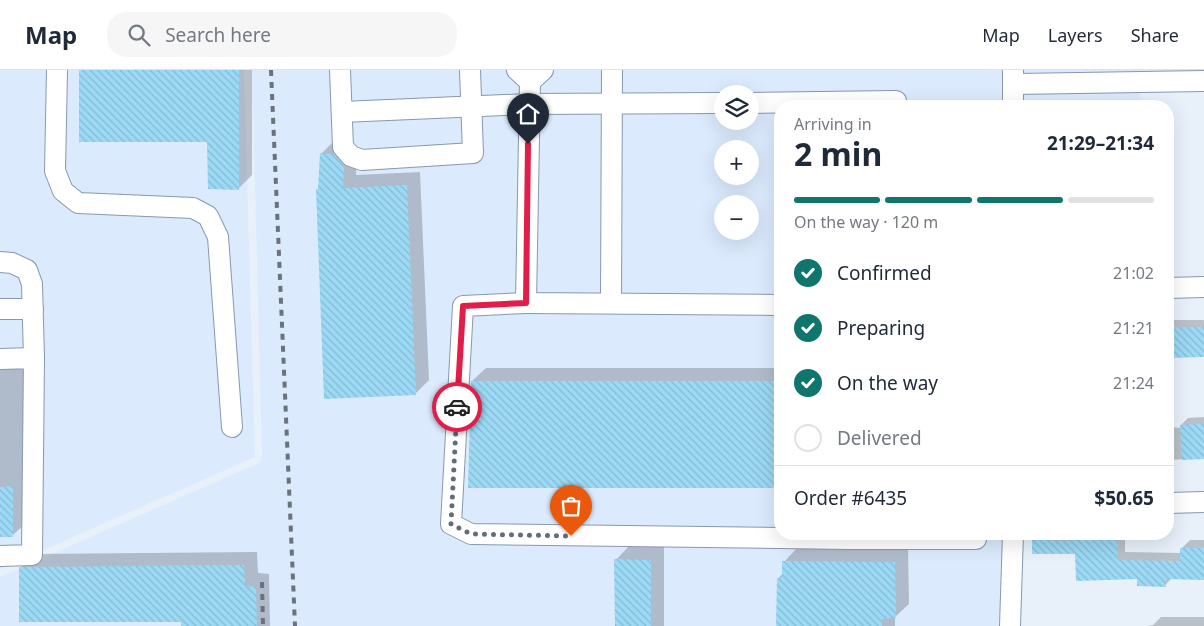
<!DOCTYPE html>
<html lang="en">
<head>
<meta charset="utf-8">
<style>
	body { margin:0; font-family:"Noto Sans",sans-serif; background:#f6f6f7; color:#1f2937; height:100vh; display:flex; flex-direction:column; font-size:19px; white-space:nowrap }
	* { box-sizing:border-box; margin:0 }
	p { font-size:16px; color:#747a83 }
	.icon { flex:none; width:28px; height:28px; fill:none; stroke:currentColor; stroke-width:2; stroke-linecap:round; stroke-linejoin:round }
	.map { position:relative; flex:1; overflow:hidden }
	.side { position:absolute; left:774px; top:30px; width:400px; height:440px; display:flex; flex-direction:column; background:#fff; border-radius:20px; box-shadow:0 5px 20px #0002 }
	.side>* { flex:none }
	.tools { position:absolute; left:714px; top:15px; display:grid; gap:10px }
	.tools a { display:grid; place-items:center; width:45px; height:45px; border-radius:50%; background:#fff; box-shadow:0 5px 20px #0002; font-size:25px }
	.pin { position:absolute; display:grid; place-items:center; width:42px; height:42px; color:#fff; margin:-51px -21px; border-radius:50% 50% 50% 0; rotate:-45deg; box-shadow:0 0 5px #0007 }
	.pin .icon { rotate:45deg }
	.courier { position:absolute; display:grid; place-items:center; width:50px; height:50px; margin:-25px; border:4px solid #e11d48; border-radius:50%; background:#fff; color:#222; box-shadow:0 1px 6px #0007 }
	.head em { font-style:normal; font-weight:700 }
	.head div { display:flex; flex-direction:column-reverse }
	.head { display:flex; align-items:center; justify-content:space-between; height:85px; padding:0 20px }
	h1 { font-size:32px; font-weight:700; line-height:38px }
	.bar { display:grid; grid-template-columns:repeat(4,1fr); gap:8px 5px; align-content:center; height:60px; padding:0 20px }
	.bar i { height:6px; border-radius:4px; background:#e0e1e3 }
	.bar .current { background:#0f766e }
	.bar p { grid-column:span 4 }
	.line { display:flex; align-items:center; gap:12px; padding:0 20px; border-top:1px solid #e0e1e3 }
	.line div { flex:1 }
	ol { padding:0 20px; list-style:none }
	li { display:flex; align-items:center; gap:15px; height:55px }
	li p { margin-inline-start:auto }
	li .icon { padding:5px; border-radius:50%; background:#0f766e; color:#fff; stroke-width:4 }
	li:last-child { color:#747a83 }
	li i { width:28px; height:28px; border:2px solid #e0e1e3; border-radius:50% }
	header { display:flex; align-items:center; gap:30px; box-sizing:border-box; height:70px; padding:0 25px; background:#fff; border-bottom:1px solid #e0e1e3 }
	header strong { font-size:24px }
	nav { display:flex; gap:28px; margin-inline-start:auto; font-size:18px }
	.search { width:350px; height:45px; background:#f6f6f7; display:flex; align-items:center; gap:12px; box-sizing:border-box; padding:0 18px; border-radius:20px; color:#747a83; font-size:19px }
	.map>svg:first-child { display:block }
	.built { fill:#dbeafd; fill-rule:evenodd }
	.shadow { fill:#0003 }
	.building { fill:url(#building-back-hatch) }
	.lines { fill:none; stroke-linecap:round; stroke-linejoin:round }
	.minor-casing { stroke:#8699b0; stroke-width:22 }
	.minor { stroke:#fff; stroke-width:20 }
	.rail { stroke:#6a727b; stroke-width:4; stroke-dasharray:6 6; stroke-linecap:butt }
	.done { stroke:#646c75; stroke-width:5; stroke-dasharray:0 9 }
	.route { stroke:#e11d48; stroke-width:6 }
</style>
</head>
<body>
<header>
<strong>Map</strong>
<div class="search"><svg class="icon" aria-label="search" viewBox="0 0 24 24"><circle cx="10" cy="10" r="6"/><path d="M15 15l6 6"/></svg>Search here</div>
<nav><a>Map</a><a>Layers</a><a>Share</a></nav>
</header>
<div class="map">
<svg width="1204" height="556" viewBox="0 0 1204 556">
	<defs>
		<pattern id="building-back-hatch" width="6" height="6" patternUnits="userSpaceOnUse" patternTransform="scale(1.25)"><rect width="6" height="6" fill="#9cd9f5"/><path d="M-1 5l2 2M0 0l6 6M5-1l2 2" fill="none" stroke="#86bad2"/></pattern>
	</defs>
	<rect width="100%" height="100%" fill="#e8f1fa"/>
	<g class="built">
		<polygon points="0,0 244,0 255,387 0,499"/>
		<path d="M252,0H1004V36H780V464H1004L1001,556H0V507L261,392L262,386ZM722,24H750V51H722ZM722,79H750V106H722ZM722,134H750V161H722Z"/>
		<polygon points="1022,0 1204,0 1204,1 1022,3"/>
		<polygon points="1140,22 1141,36 1022,36 1022,24"/>
	</g>
	<g class="shadow">
		<polygon points="81,0 252,0 252,105 239,118 208,71"/>
		<polygon points="1135,34 1135,36 1046,36 1047,35"/>
		<polygon points="335,70 357,82 356,105 420,102 429,310 415,324 317,120 320,117 322,83"/>
		<polygon points="1168,250 1204,250 1204,286 1175,286 1168,293"/>
		<polygon points="0,290 23,290 27,452 13,465 0,465"/>
		<polygon points="486,298 780,298 780,417 472,311"/>
		<polygon points="1204,347 1204,388 1170,390 1170,396 1168,398 1168,357 1182,358 1181,355 1188,348"/>
		<polygon points="1034,464 1125,464 1125,482 1182,483 1182,478 1190,470 1204,470 1204,508 1172,508 1165,515 1138,508 1076,483 1034,483"/>
		<polygon points="629,476 664,476 664,556 617,556 616,490"/>
		<polygon points="797,478 908,479 909,534 895,547 895,556 777,556 778,509 783,503 784,492"/>
		<polygon points="257,482 258,503 269,504 270,556 182,556 182,550 20,498 34,484"/>
		<polygon points="1161,547 1204,547 1204,556 1147,556 1153,555"/>
	</g>
	<g class="building">
		<polygon points="79,0 239,0 239,120 208,119 207,72 79,72"/>
		<polygon points="320,83 334,84 344,95 343,118 407,115 416,325 324,329 316,119 318,119"/>
		<polygon points="1168,257 1204,257 1204,287 1168,288"/>
		<polygon points="471,311 780,311 780,418 468,418"/>
		<polygon points="1204,353 1204,389 1182,390 1180,355"/>
		<polygon points="13,416 13,467 0,467 0,417"/>
		<polygon points="1032,464 1051,464 1051,471 1117,469 1118,490 1180,491 1180,478 1204,478 1204,510 1166,509 1166,517 1137,516 1137,509 1076,511 1075,484 1032,484"/>
		<polygon points="614,489 651,490 651,556 615,556"/>
		<polygon points="782,491 895,492 896,548 882,549 882,556 776,556 777,508 782,508"/>
		<polygon points="244,495 245,516 256,517 257,556 181,556 181,552 19,552 19,497"/>
	</g>
	<g class="lines">
		<g class="minor-casing">
			<g id="minor">
				<polyline points="57,0 55,101 63,121 78,133 193,138 208,146 218,167 232,357"/>
				<polyline points="340,0 343,77 351,86 362,90 473,83 470,0"/>
				<polyline points="517,0 530,12"/>
				<polyline points="543,0 530,12 526,233 780,235"/>
				<polyline points="1013,1 1013,36"/>
				<polyline points="1013,14 1204,11"/>
				<polyline points="750,33 896,31 896,36"/>
				<polyline points="342,42 529,34 722,33"/>
				<polyline points="0,192 12,193 27,200 32,214 34,288"/>
				<polyline points="1168,218 1204,217"/>
				<polyline points="526,233 463,236 451,454 471,464 850,469 976,469 976,464"/>
				<polyline points="611,233 612,0"/>
				<polyline points="0,239 33,239"/>
				<polyline points="0,289 34,288 32,485 0,486"/>
				<polyline points="1168,433 1204,432"/>
				<polyline points="1010,556 1013,464"/>
			</g>
		</g>
		<use href="#minor" class="minor"/>
		<g class="rail">
			<polyline points="271,0 295,556"/>
			<polyline points="262,512 263,556"/>
		</g>
	</g>
	<g class="lines">
		<polyline class="done" points="457,337 451,454 471,464 571,466"/>
		<polyline class="route" points="457,337 463,236 526,233 528,74"/>
	</g>
</svg>
<div class="tools">
<a><svg class="icon" aria-label="layers" viewBox="0 0 24 24"><path d="M12 4l9 5-9 5-9-5zM3 14l9 5 9-5"/></svg></a>
<a>+</a>
<a>−</a>
</div>
<div class="pin" style="left:571px;top:466px;background:#ea580c"><svg class="icon" aria-label="bag" viewBox="0 0 24 24"><path d="M5 8h14l-1 12H6zM9 8a3 3 0 0 1 6 0"/></svg></div>
<div class="pin" style="left:528px;top:74px;background:#1f2937"><svg class="icon" aria-label="home" viewBox="0 0 24 24"><path d="M3 11l9-7 9 7M6 9v11h12V9"/></svg></div>
<div class="courier" style="left:457px;top:337px"><svg class="icon" aria-label="car" viewBox="0 0 24 24"><path d="M5 17H2v-5l4-1 3-4h7l3 4 3 1v5h-3M9 17h6M6 11h13"/><circle cx="7" cy="17" r="2"/><circle cx="17" cy="17" r="2"/></svg></div>
<section class="side">
<div class="head"><div><h1>2 min</h1><p>Arriving in</p></div><em>21:29–21:34</em></div>
<div class="bar"><i class="current"></i><i class="current"></i><i class="current"></i><i></i><p>On the way · 120 m</p></div>
<ol>
<li><svg class="icon" aria-label="check" viewBox="0 0 24 24"><path d="M5 12l5 5 9-10"/></svg>Confirmed<p>21:02</p></li>
<li><svg class="icon" aria-label="check" viewBox="0 0 24 24"><path d="M5 12l5 5 9-10"/></svg>Preparing<p>21:21</p></li>
<li><svg class="icon" aria-label="check" viewBox="0 0 24 24"><path d="M5 12l5 5 9-10"/></svg>On the way<p>21:24</p></li>
<li><i></i>Delivered</li>
</ol>
<div class="line" style="height:65px"><div>Order #6435</div><b>$50.65</b></div>
</section>
</div>
</body>
</html>
